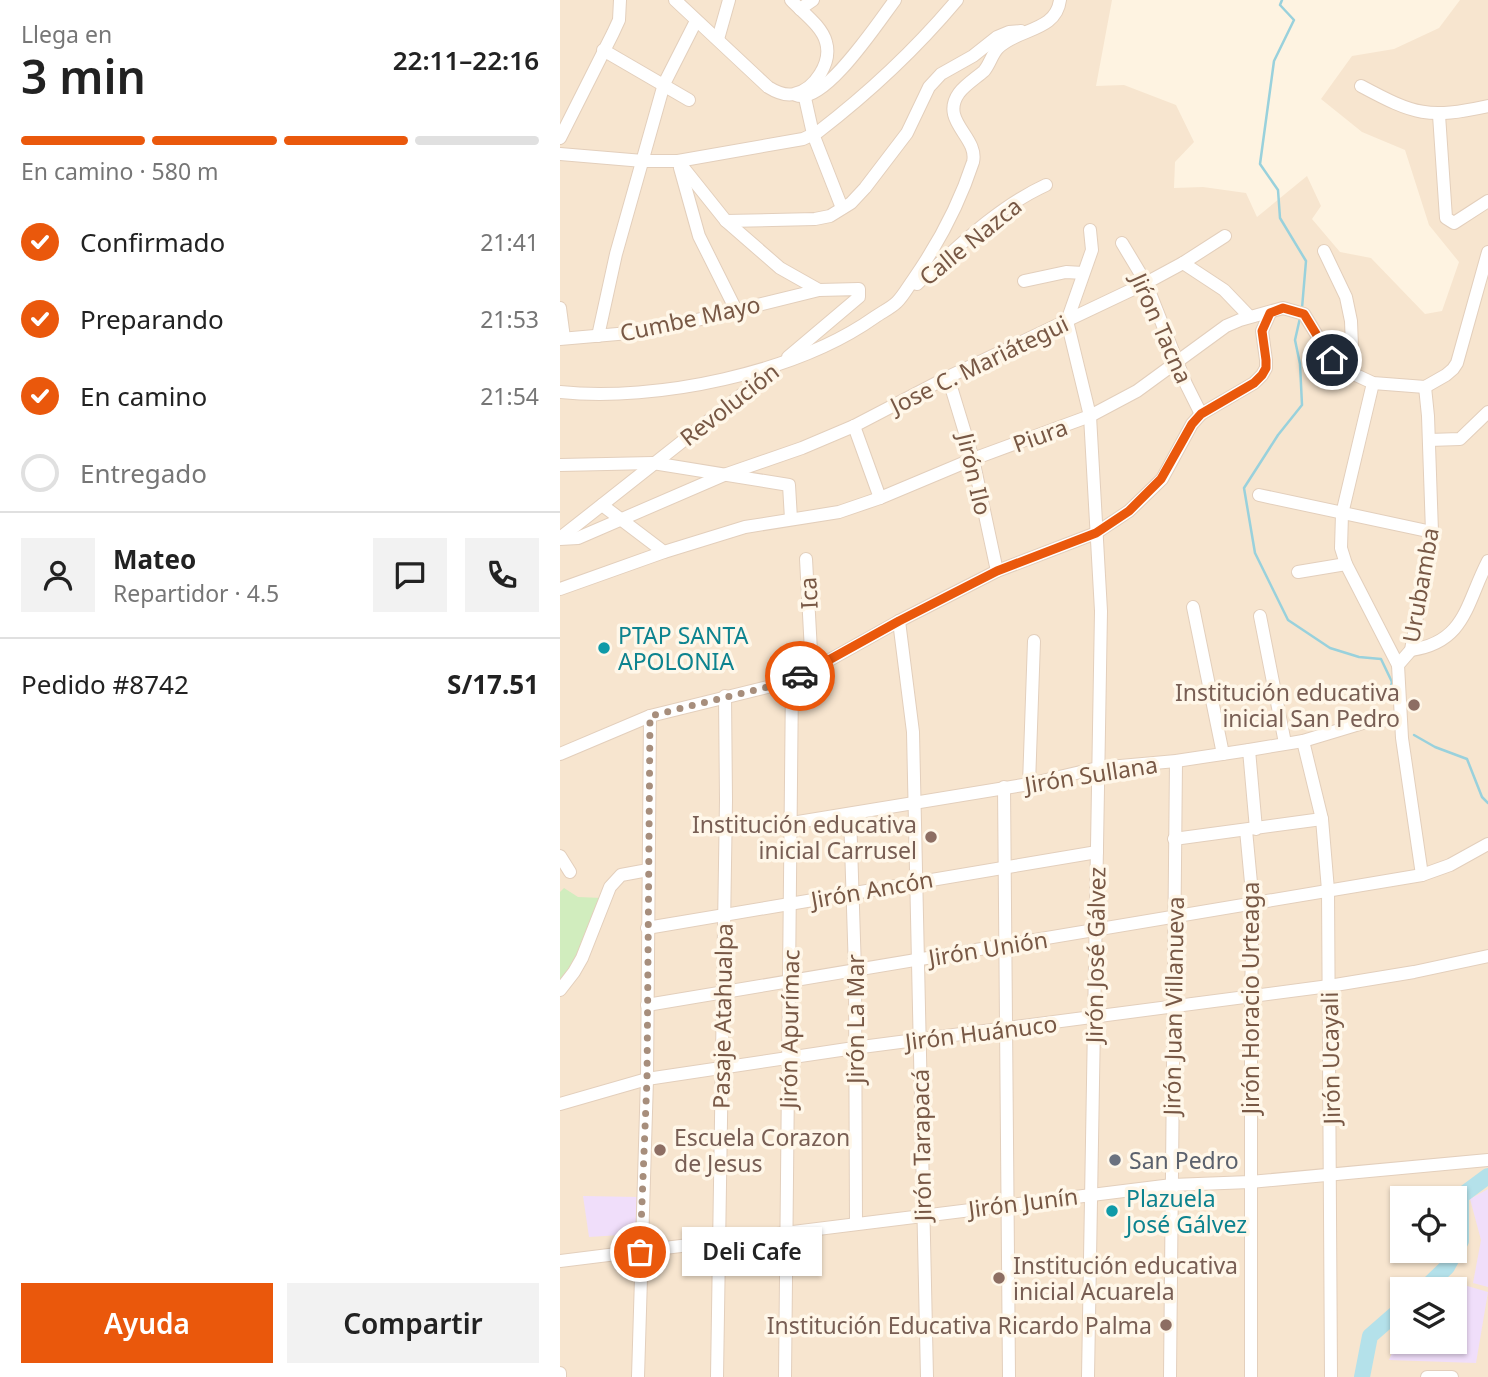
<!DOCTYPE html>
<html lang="es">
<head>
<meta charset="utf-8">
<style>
	body { margin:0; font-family:"Noto Sans",sans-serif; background:#f2f2f2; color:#222; height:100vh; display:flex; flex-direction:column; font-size:26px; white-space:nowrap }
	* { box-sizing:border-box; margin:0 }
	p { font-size:23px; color:#767676 }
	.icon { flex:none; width:38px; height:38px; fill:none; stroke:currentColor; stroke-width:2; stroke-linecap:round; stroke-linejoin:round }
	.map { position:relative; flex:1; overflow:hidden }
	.details { display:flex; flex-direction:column; background:#fff; width:560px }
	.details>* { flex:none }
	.fabs { position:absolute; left:830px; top:1186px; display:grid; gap:14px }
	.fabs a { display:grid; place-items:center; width:77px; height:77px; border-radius:0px; background:#fff; box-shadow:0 2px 5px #0004; font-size:35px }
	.pin { position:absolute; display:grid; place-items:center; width:60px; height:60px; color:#fff; margin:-30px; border:4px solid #fff; border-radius:50%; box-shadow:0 2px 7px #0007 }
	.courier { position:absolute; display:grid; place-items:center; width:70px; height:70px; margin:-35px; border:5px solid #ea580c; border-radius:50%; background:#fff; color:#222; box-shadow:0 2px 9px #0007 }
	.bubble { position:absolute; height:49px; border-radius:0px; background:#fff; box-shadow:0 2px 5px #0004; font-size:23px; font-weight:600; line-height:49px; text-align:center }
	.summary em { font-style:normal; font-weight:600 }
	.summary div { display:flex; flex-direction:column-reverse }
	.summary { display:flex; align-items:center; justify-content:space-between; height:119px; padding:0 21px }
	h1 { font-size:46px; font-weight:600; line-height:52px }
	.bar { display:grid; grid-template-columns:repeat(4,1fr); gap:10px 7px; align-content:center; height:84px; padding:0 21px }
	.bar i { height:9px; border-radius:5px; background:#e0e0e0 }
	.bar .active { background:#ea580c }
	.bar p { grid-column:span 4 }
	.line { display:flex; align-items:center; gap:18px; padding:0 21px; border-top:2px solid #e0e0e0 }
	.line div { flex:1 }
	.round { display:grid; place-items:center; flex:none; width:74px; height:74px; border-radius:0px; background:#f2f2f2 }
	ol { padding:0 21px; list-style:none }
	li { display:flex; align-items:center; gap:21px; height:77px }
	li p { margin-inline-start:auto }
	li .icon { padding:7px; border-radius:50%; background:#ea580c; color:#fff; stroke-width:4 }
	li:last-child { color:#767676 }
	li i { width:38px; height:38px; border:4px solid #e0e0e0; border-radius:50% }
	.button { display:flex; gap:14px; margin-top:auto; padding:14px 21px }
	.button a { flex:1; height:80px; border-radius:0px; background:#ea580c; color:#fff; font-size:28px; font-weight:600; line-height:80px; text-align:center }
	.button a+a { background:#f2f2f2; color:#222 }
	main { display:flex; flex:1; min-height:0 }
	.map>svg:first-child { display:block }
	.residential { fill:#f7e5cf; fill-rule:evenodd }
	.education { fill:#f0defa }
	.green { fill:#d1edbe }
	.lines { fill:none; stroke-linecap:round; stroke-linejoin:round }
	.stream { stroke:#99d1dc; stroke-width:2.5 }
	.river { stroke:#b4e1ea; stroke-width:16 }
	.minor-casing { stroke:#e3cfbc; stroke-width:14 }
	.minor { stroke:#fff; stroke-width:12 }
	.done { stroke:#a78e7c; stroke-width:7; stroke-dasharray:0 12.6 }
	.route { stroke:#ea580c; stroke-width:9 }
	.culture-dot { fill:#0f9aa8; stroke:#fff7e9; stroke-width:2.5 }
	.education-dot { fill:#8d6e63; stroke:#fff7e9; stroke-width:2.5 }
	.worship-dot { fill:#6b7280; stroke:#fff7e9; stroke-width:2.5 }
	.labels { text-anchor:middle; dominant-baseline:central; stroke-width:7; stroke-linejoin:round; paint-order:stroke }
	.street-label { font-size:23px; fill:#785845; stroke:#fff7e9 }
	.culture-label { font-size:23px; fill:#0d838f; stroke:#fff7e9; text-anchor:start }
	.education-label { font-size:23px; fill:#785e54; stroke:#fff7e9; text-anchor:end }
	.worship-label { font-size:23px; fill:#5b616d; stroke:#fff7e9; text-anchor:start }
</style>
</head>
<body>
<main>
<section class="details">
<div class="summary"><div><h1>3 min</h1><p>Llega en</p></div><em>22:11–22:16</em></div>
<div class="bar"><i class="active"></i><i class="active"></i><i class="active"></i><i></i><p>En camino · 580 m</p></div>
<ol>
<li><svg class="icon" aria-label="check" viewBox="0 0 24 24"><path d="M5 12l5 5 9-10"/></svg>Confirmado<p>21:41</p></li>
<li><svg class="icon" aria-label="check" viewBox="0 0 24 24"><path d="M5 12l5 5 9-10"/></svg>Preparando<p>21:53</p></li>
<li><svg class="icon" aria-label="check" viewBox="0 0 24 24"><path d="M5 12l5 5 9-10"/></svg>En camino<p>21:54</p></li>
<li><i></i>Entregado</li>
</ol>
<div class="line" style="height:126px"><a class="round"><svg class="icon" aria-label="person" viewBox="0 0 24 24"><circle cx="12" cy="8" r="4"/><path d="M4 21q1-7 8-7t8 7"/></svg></a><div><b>Mateo</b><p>Repartidor · 4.5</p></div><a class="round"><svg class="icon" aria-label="chat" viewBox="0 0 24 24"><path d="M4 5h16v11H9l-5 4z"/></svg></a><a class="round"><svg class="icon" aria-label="phone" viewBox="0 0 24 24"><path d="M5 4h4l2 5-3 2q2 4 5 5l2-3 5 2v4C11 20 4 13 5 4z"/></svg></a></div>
<div class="line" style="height:91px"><div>Pedido #8742</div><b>S/17.51</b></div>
<div class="button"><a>Ayuda</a><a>Compartir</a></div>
</section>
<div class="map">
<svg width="928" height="1377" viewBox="0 0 928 1377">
	<rect width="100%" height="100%" fill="#fef3e1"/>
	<path class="residential" d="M0,0H552L536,86L564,85L616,105L634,142L615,162L614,188L643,187L686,193L697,217L747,176L761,206L752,219L780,252L811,258L865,314L882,311L899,262L869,225L845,150L802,132L761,99L792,56L834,49L879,28L900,0H928V1377H0ZM842,1199H894V1251H842ZM842,1290H894V1342H842Z"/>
	<g class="education">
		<polygon points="928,1189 928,1287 913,1283 921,1240 910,1199"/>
		<polygon points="23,1196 78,1197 76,1234 29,1237"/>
		<polygon points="904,1285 928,1292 916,1363 829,1360 842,1329 842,1342 894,1342 894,1290"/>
	</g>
	<polygon class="green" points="4,888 18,897 42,898 11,969 0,983 0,892"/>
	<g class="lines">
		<g class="stream">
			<polyline points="722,0 720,5 734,20 714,61 700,164 718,190 720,218 746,261 742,308"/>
			<polyline points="740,318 735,340 740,364 742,405 718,435 684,488 695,553 728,620 770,648 799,657 821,659 832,682 829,696"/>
			<polyline points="854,735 875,747 907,759 922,797 928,803"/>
		</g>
		<g class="river">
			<polyline points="863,1290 887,1267 901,1241 901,1196 928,1176"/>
			<polyline points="802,1377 810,1336 842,1308"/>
		</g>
		<g class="minor-casing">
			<g id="minor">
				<path d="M115,0L208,87C216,92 225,96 234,94C255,90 272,62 266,42C262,26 242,12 231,0"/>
				<polyline points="240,9 253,0"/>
				<polyline points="158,39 169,0"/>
				<polyline points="43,50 129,100"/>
				<path d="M801,86C855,115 868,119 928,106"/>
				<path d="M236,95C263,107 319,21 335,0"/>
				<polyline points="245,98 253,134 282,208"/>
				<polyline points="879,115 886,218 894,223 928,201"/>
				<polyline points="0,138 53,33 59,20 60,0"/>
				<path d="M0,154L83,161H118L243,139L258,132C310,92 355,50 397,0"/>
				<polyline points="118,161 166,221 220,268 259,290 299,289 299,297 228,357"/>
				<polyline points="120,168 139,236 176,310"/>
				<polyline points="166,221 255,219 270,216 291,203 305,188 347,133 369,87 381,74 413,56 437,37 449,32 461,31"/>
				<polyline points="562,243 586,283 626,384 641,414"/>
				<polyline points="764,251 786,297 791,321 793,373"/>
				<polyline points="623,263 664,290 689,316"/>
				<polyline points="464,281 506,272 523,273"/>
				<path d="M357,284C397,248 436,208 486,185"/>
				<polyline points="0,308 4,338"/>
				<polyline points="38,336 56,254 104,84 136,21"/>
				<polyline points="0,339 92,331 259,290"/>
				<polyline points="388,377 413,459 437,571"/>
				<polyline points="813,383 782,514 781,548 786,564 838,665"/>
				<path d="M0,392C96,402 236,373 315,317C322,312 331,308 337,302C343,296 348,287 353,280C378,244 399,205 413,162C419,137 379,121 399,93C405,85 416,78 424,71C430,64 432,54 438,48C458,28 496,32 500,0"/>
				<polyline points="294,426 320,498"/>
				<polyline points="869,440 900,439 928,412"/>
				<polyline points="0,465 93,463 229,485 231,519"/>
				<polyline points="699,495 872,532"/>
				<polyline points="42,505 104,552"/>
				<polyline points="0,538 214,369"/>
				<polyline points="0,539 18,538 164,475 242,448 294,426 388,377 586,283 623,263 665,236"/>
				<polyline points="246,559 252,670"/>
				<polyline points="738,572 786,564"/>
				<polyline points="0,589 104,552 185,527 279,512 320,498 413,459 530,416 577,391 666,326 680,320 723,308 744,314 772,360 783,369 813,383 865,387 886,375 893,369 897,363 928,252"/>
				<polyline points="633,607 663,754"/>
				<polyline points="700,616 725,743"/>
				<polyline points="339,621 353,732 367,1377"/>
				<path d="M851,650C906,642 906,603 928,561"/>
				<polyline points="743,741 762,819 768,890 771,1377"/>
				<polyline points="689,750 696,829"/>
				<polyline points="0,754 90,716 232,681 339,621 437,571 536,533 569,511 602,479 632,424 641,414 694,383 702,375 706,368 706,360 702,331 710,313"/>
				<polyline points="469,784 474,641"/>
				<polyline points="444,787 449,1377"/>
				<polyline points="290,814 295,971 296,1224"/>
				<polyline points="232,823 469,784 538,768 616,761 689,750 743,741 806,722 829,720"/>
				<polyline points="686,830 693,904 691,997 691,1377"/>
				<polyline points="614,839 762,819"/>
				<polyline points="0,856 10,872"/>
				<polyline points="862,875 842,738 838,665 851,650 872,532 868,416 865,387"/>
				<polyline points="87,928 537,852"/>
				<polyline points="0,990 14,972 22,958 50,887 61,875 88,870"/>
				<polyline points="87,1005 862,875 890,865 928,844"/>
				<polyline points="0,1104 87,1079 294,1048 769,986 854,972 928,956"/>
				<polyline points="0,1261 612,1185 690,1182 928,1160"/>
				<polyline points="0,1373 0,1377"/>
				<polyline points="78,1377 87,1079 90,716"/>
				<polyline points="157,1377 166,800 165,696"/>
				<polyline points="225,1377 232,681"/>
				<polyline points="528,1377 541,611 530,416 507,321 532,250 530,230"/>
				<polyline points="610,1377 616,761"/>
				<polyline points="867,1377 892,1377"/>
			</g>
		</g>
		<use href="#minor" class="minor"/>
	</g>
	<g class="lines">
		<polyline class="done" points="80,1252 87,1079 90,716 232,681 240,676"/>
		<polyline class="route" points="240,676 339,621 437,571 536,533 569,511 601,479 632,424 641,414 694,383 702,375 706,368 706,360 702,331 710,313 723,308 744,314 772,360"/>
	</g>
	<g class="culture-dot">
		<circle cx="44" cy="648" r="7"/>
		<circle cx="552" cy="1211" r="7"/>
	</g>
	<g class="education-dot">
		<circle cx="854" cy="705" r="7"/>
		<circle cx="371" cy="837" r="7"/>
		<circle cx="100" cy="1150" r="7"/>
		<circle cx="439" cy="1278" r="7"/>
		<circle cx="606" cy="1325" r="7"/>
	</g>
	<circle class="worship-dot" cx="555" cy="1160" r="7"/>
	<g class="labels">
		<g class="street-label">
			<text transform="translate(410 241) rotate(-39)">Calle Nazca</text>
			<text transform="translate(130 318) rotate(-12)">Cumbe Mayo</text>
			<text transform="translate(602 328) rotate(66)">Jiŕon Tacna</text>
			<text transform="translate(419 364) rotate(-26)">Jose C. Mariátegui</text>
			<text transform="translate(169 404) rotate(-38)">Revolución</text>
			<text transform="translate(480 435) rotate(-20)">Piura</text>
			<text transform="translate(415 474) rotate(77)">Jirón Ilo</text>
			<text transform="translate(860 585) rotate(-80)">Urubamba</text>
			<text transform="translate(248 593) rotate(-93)">Ica</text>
			<text transform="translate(531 774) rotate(-9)">Jirón Sullana</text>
			<text transform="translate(312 889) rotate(-10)">Jirón Ancón</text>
			<text transform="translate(428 948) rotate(-9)">Jirón Unión</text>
			<text transform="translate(535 955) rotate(-89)">Jirón José Gálvez</text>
			<text transform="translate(690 998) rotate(-90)">Jirón Horacio Urteaga</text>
			<text transform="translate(613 1006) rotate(-89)">Jirón Juan Villanueva</text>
			<text transform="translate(162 1016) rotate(-89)">Pasaje Atahualpa</text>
			<text transform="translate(295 1019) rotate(-90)">Jirón La Mar</text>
			<text transform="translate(229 1029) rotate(-89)">Jirón Apurímac</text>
			<text transform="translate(421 1032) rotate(-7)">Jirón Huánuco</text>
			<text transform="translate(770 1058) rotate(-91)">Jirón Ucayali</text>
			<text transform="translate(361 1145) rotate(-91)">Jirón Tarapacá</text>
			<text transform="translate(463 1202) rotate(-7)">Jirón Junín</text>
		</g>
		<g class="culture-label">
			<text x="58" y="635">PTAP SANTA<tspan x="58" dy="26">APOLONIA</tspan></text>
			<text x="566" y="1198">Plazuela<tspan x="566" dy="26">José Gálvez</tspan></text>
		</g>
		<g class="education-label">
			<text x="840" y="692">Institución educativa<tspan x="840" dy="26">inicial San Pedro</tspan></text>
			<text x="357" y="824">Institución educativa<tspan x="357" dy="26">inicial Carrusel</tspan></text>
			<text x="114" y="1137" text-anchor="start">Escuela Corazon<tspan x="114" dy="26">de Jesus</tspan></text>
			<text x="453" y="1265" text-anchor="start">Institución educativa<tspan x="453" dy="26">inicial Acuarela</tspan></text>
			<text x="592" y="1325">Institución Educativa Ricardo Palma</text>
		</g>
		<g class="worship-label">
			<text x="569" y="1160">San Pedro</text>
		</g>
	</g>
</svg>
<div class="fabs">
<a><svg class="icon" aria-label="locate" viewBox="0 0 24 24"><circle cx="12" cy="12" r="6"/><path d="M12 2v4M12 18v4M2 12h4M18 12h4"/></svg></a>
<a><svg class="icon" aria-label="layers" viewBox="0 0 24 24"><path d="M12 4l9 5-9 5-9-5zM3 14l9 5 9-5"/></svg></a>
</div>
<div class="pin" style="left:80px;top:1252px;background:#ea580c"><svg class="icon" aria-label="bag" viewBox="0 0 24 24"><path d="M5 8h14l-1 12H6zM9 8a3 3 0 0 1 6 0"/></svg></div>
<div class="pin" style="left:772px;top:360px;background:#1f2937"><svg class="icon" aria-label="home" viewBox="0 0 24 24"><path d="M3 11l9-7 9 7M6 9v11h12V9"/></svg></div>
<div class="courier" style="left:240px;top:676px"><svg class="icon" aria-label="car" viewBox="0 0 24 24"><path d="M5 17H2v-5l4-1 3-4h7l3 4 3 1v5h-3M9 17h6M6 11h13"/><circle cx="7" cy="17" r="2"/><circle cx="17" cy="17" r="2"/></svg></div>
<div class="bubble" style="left:122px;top:1227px;width:140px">Deli Cafe</div>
</div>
</main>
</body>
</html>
